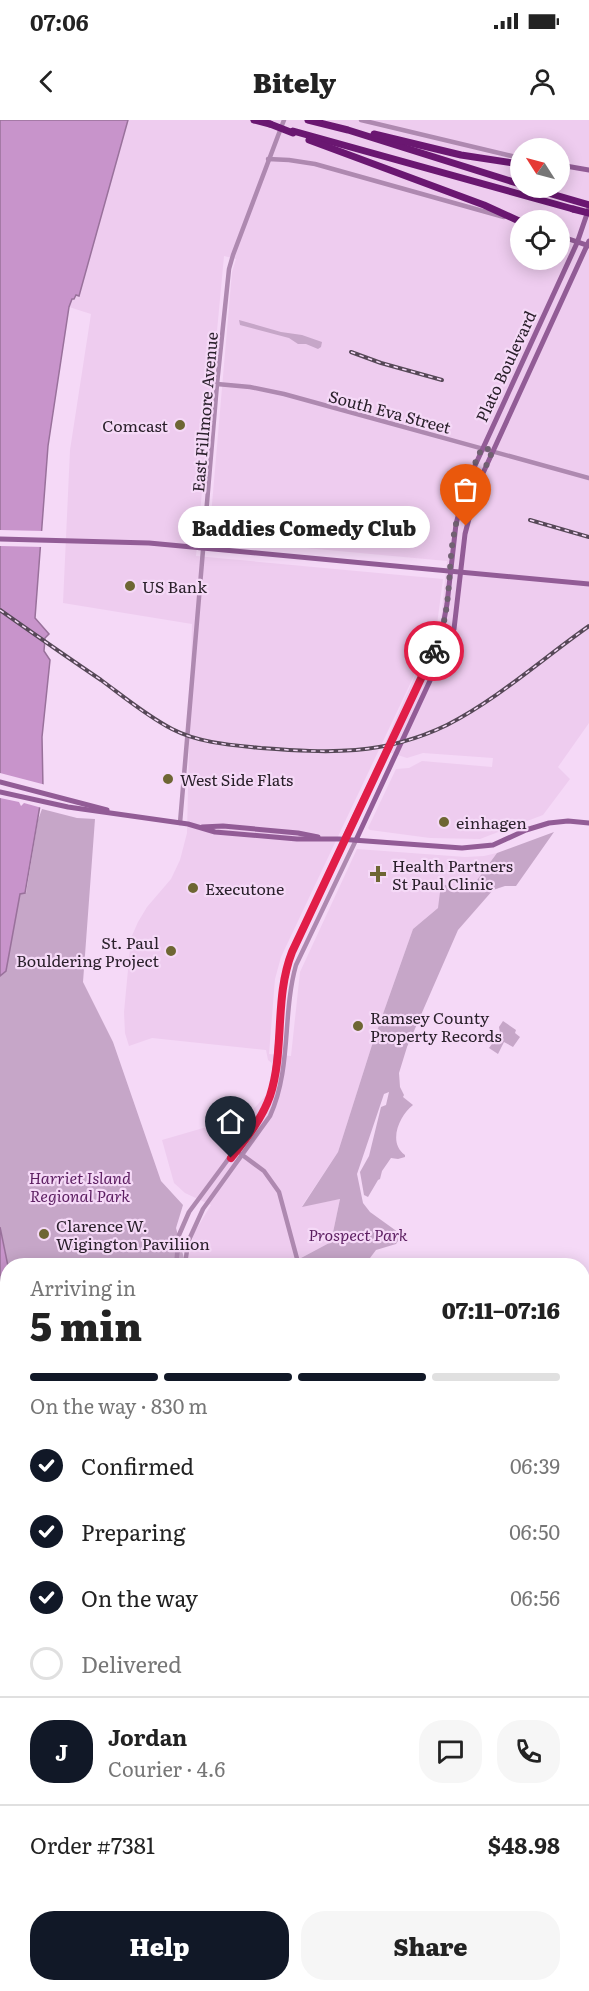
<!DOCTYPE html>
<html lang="en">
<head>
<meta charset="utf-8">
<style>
	body { margin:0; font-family:Literata,serif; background:#f6f6f6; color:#222; height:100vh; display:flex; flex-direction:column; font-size:22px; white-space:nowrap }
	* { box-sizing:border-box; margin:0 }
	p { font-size:20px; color:#767676 }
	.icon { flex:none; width:33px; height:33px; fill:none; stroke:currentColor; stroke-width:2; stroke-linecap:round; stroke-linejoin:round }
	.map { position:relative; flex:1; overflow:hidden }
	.sheet { position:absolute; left:0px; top:1138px; width:590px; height:734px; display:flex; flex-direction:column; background:#fff; border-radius:24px 24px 0 0; box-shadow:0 3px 15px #0003 }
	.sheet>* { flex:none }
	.needle { width:39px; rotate:306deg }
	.fabs { position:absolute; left:510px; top:18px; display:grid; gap:12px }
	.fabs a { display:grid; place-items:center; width:60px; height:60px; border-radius:50%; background:#fff; box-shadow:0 3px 15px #0003; font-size:30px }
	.pin { position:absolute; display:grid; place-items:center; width:51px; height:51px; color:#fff; margin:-62px -26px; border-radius:50% 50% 50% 0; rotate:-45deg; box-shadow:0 0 6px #0007 }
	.pin .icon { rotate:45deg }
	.courier { position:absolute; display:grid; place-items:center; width:60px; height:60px; margin:-30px; border:4px solid #e11d48; border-radius:50%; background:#fff; color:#222; box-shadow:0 2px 8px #0007 }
	.bubble { position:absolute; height:42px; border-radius:21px; background:#fff; box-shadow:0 3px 15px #0003; font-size:20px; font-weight:800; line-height:42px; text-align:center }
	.headline em { font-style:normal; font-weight:800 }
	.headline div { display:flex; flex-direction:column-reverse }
	.headline { display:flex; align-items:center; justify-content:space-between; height:102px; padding:0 30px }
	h1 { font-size:39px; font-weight:800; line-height:45px }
	.bar { display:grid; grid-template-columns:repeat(4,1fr); gap:9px 6px; align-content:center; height:72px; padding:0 30px }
	.bar i { height:8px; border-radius:4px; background:#e0e0e0 }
	.bar .active { background:#111827 }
	.bar p { grid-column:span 4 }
	.line { display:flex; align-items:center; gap:15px; padding:0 30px; border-top:2px solid #e0e0e0 }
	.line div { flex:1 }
	.round { display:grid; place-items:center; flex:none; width:63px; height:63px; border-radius:24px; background:#f6f6f6 }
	ol { padding:0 30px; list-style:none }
	li { display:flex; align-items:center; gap:18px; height:66px }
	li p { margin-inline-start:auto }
	li .icon { padding:6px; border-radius:50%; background:#111827; color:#fff; stroke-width:4 }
	li:last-child { color:#767676 }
	li i { width:33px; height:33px; border:3px solid #e0e0e0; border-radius:50% }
	.button { display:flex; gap:12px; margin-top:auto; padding:12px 30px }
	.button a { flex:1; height:69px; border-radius:24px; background:#111827; color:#fff; font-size:24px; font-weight:800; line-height:69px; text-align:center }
	.button a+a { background:#f6f6f6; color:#222 }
	.status { display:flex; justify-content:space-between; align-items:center; height:42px; padding:0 30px; background:#fff; direction:ltr }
	.status svg { height:16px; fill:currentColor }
	header { display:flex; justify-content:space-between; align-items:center; height:78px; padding:0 30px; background:#fff; font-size:27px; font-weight:800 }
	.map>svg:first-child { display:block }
	.built { fill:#eeccef; fill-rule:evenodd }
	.green { fill:#c6a6c8 }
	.water { fill:#c894cb; stroke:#99719b; stroke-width:1.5 }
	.pier { fill:#f5d9f7 }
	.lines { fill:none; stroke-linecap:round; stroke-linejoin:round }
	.tertiary { stroke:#ae89b0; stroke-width:4.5 }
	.secondary { stroke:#925c96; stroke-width:5 }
	.motorway { stroke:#6a1771; stroke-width:7 }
	.rail-casing { stroke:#564857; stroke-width:4 }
	.rail { stroke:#f5d9f7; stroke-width:1.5; stroke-dasharray:4.5; stroke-linecap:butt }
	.motorway-bridge { stroke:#6a1771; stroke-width:7 }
	.done { stroke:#716172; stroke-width:6; stroke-dasharray:0 10.8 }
	.route { stroke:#e11d48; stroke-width:8 }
	.poi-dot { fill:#6e6633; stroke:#f5d9f7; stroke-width:2 }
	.labels { text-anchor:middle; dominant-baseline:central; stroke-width:4.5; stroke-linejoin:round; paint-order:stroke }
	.street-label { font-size:16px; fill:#2a202b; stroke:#f5d9f7 }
	.poi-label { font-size:16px; fill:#2a202b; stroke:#f5d9f7; text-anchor:start }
	.park-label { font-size:16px; font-style:italic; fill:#5c1e61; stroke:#f5d9f7 }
</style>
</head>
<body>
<div class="status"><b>07:06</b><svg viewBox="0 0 49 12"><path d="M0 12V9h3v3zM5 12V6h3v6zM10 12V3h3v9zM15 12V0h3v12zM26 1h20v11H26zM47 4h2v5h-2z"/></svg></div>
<header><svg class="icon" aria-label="back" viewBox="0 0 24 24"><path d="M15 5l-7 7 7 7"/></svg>Bitely<svg class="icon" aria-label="person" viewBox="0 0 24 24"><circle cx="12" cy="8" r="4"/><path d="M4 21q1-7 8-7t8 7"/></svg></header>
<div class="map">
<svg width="589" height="1871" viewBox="0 0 589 1871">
	<rect width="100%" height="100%" fill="#f5d9f7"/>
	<g class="built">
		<path d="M128,0H589V603L558,647L570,659L543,695L480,719L430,718L370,710L368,708L396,649L409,648L422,641L492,647L493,638L423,633L407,638L382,630L429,524L281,837L275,859L269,934L291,936L300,852L357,729L465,737L484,736L497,733L469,771L438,788L413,809L372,925L338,1032L302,1086L340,1079L331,1122L291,1143V1146H189V1134L194,1113L211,1085L185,1073L174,1063L162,1020L248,995L269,972L274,945L268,940L266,930L152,918L129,926L125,913L124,892L131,818L138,802L147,787L171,759L180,740L187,713L192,504L63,483L70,330L91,194L69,187L72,179L76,175L79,176ZM520,28H560V68H520ZM520,100H560V140H520ZM224,136L236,139L232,152L209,419L447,441L441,499L436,512L443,459L196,436Z"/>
		<polygon points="0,1670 8,1682 8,1864 62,1865 62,1871 0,1871"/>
	</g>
	<g class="green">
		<polygon points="239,200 281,212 302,215 322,222 321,227 318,229 306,224 298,224 289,218 240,205"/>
		<polygon points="42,689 77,698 95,699 83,862 113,922 161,1061 183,1085 176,1108 186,1146 8,1146 0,1106 0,856 6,851 20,773 26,773 38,700"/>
		<path d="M554,712L516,766H505L493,770L458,810L407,927L399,953L400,967L404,975L403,977L413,985C400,995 387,1022 405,1035V1037L398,1039L391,1038L382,1051L380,1059L378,1060L368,1077L364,1075L360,1052L369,1036L381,987L386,985L389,972L384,974L357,1054L363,1083L370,1092L402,1115L396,1124L376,1130L364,1146H303L301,1138L331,1122L340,1079L302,1087L338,1032L372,925L413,809L438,788L441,764L469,771L497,733Z"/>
		<polygon points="503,901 516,910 515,913 520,917 513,927 504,922 498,934 489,928 500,913 499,907"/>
		<polygon points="406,1864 415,1871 245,1871 244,1865"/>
	</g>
	<g class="water">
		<polygon points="0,0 128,0 79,176 76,175 74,179 72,179 69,187 48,326 35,498 49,514 45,518 44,531 50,540 42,617 43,668 25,773 20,774 6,851 0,856"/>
		<polygon points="0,1107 8,1146 7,1624 0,1610"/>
		<polygon points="244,1865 245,1871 103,1871 101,1865"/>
	</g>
	<g class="pier">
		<polygon points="0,410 44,411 43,427 0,426"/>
		<polygon points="0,653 46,665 42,688 24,683 21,686 19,682 0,678"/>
	</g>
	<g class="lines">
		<g class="tertiary">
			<polyline points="361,0 520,38"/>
			<polyline points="268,39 289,40 315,44 504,97"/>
			<polyline points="217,264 250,267 284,274 589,358"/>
			<polyline points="180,703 217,264 229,149 233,135 284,0"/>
			<polyline points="241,1034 264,1051 279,1072 299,1146"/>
			<polyline points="176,1146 179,1115 189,1092 258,999 270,977 274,957 283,864 288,841 344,719"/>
			<path d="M185,1146L188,1122L203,1089L270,996C292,947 282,895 296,845L356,720"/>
			<polyline points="582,1392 589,1382"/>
			<polyline points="266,1864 267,1871"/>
		</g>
		<g class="secondary">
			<polyline points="560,45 589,50"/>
			<polyline points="560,116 589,126"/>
			<polyline points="0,419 149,423 589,464"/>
			<polyline points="0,662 107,690"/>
			<polyline points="0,672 68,687 188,704 215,712 297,719 339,719 462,728 493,725 526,710 549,703 568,701 589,703"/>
			<polyline points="202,707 223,706 298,713 318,717"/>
			<polyline points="344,719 441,516 447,484 456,404 467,363 577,123 589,88"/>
			<polyline points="356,720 454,509 465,414 478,364 589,121"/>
			<polyline points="0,1626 8,1625"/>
			<polyline points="582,1804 589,1809"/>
		</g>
		<g class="motorway">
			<polyline points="254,0 270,4"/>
			<polyline points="308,0 348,10 520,64"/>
			<polyline points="293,11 573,89"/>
			<polyline points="374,14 461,35 520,44"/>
			<polyline points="309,20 484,85 519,101"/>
			<polyline points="531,68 589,85"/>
		</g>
		<g class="rail-casing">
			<g id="rail">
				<polyline points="351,232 381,243 442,260"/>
				<polyline points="530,400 589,417"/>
				<path d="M0,490C34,514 67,537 101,560C124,577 147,596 172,609C199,623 231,625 261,628C329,633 383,636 447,605C498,579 542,539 589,506"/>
			</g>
		</g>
		<use href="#rail" class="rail"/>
		<g class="motorway-bridge">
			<polyline points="270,4 293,13"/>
			<polyline points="573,89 589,93"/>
		</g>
	</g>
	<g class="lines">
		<path class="done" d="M434,531C450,498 448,462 452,426C457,392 467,359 482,328L493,330L473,376L466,406"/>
		<path class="route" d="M231,1038C245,1020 262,999 270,976C285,930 274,878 292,832L434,531"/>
	</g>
	<g class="poi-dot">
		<circle cx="180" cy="305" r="6"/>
		<circle cx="130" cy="466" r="6"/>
		<circle cx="168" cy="659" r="6"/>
		<circle cx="444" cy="702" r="6"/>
		<path d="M375 745h6v6h6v6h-6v6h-6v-6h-6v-6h6z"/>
		<circle cx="193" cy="768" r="6"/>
		<circle cx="171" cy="831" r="6"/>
		<circle cx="358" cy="906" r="6"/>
		<circle cx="44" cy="1114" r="6"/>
	</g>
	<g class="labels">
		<g class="street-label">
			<text transform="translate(505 246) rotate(-65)">Plato Boulevard</text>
			<text transform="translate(390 291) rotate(15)">South Eva Street</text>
			<text transform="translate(204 292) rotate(-85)">East Fillmore Avenue</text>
		</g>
		<g class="poi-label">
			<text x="168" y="305" text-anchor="end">Comcast</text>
			<text x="142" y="466">US Bank</text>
			<text x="180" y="659">West Side Flats</text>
			<text x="456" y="702">einhagen</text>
			<text x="392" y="745">Health Partners<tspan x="392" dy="18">St Paul Clinic</tspan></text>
			<text x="205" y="768">Executone</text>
			<text x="159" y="822" text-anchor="end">St. Paul<tspan x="159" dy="18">Bouldering Project</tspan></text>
			<text x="370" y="897">Ramsey County<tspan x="370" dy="18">Property Records</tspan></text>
			<text x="56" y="1105">Clarence W.<tspan x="56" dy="18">Wigington Paviliion</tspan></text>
		</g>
		<g class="park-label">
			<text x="80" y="1057">Harriet Island<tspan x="80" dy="18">Regional Park</tspan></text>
			<text x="358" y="1114">Prospect Park</text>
		</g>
	</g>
</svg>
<div class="fabs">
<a><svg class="needle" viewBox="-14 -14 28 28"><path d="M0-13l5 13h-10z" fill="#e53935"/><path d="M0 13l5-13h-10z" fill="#767676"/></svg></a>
<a><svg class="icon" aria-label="locate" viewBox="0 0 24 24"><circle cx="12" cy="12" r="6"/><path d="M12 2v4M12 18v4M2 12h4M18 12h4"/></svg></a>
</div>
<div class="pin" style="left:466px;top:406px;background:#ea580c"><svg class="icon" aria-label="bag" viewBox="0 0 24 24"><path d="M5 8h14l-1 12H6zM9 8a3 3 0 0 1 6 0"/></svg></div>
<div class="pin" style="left:231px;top:1038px;background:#1f2937"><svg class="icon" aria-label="home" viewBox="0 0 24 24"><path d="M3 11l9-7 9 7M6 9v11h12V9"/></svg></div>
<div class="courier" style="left:434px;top:531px"><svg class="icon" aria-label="bike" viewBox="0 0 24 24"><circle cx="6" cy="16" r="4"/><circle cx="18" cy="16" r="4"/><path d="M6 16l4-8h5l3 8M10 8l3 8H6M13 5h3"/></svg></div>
<div class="bubble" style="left:178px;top:386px;width:252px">Baddies Comedy Club</div>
<section class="sheet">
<div class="headline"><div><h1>5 min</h1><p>Arriving in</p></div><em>07:11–07:16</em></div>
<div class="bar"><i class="active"></i><i class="active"></i><i class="active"></i><i></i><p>On the way · 830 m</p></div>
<ol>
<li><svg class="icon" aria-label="check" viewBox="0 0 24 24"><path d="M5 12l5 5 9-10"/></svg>Confirmed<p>06:39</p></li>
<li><svg class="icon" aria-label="check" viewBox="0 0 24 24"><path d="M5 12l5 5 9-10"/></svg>Preparing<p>06:50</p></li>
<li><svg class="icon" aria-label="check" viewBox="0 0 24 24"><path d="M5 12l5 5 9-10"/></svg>On the way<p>06:56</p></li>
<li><i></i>Delivered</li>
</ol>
<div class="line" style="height:108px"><b class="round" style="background:#111827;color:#fff">J</b><div><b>Jordan</b><p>Courier · 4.6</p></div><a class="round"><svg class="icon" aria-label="chat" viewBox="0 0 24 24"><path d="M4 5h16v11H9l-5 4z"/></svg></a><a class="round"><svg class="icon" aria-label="phone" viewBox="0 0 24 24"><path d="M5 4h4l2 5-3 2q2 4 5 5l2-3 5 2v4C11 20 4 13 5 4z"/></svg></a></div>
<div class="line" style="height:78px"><div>Order #7381</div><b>$48.98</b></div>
<div class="button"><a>Help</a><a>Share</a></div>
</section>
</div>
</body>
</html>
